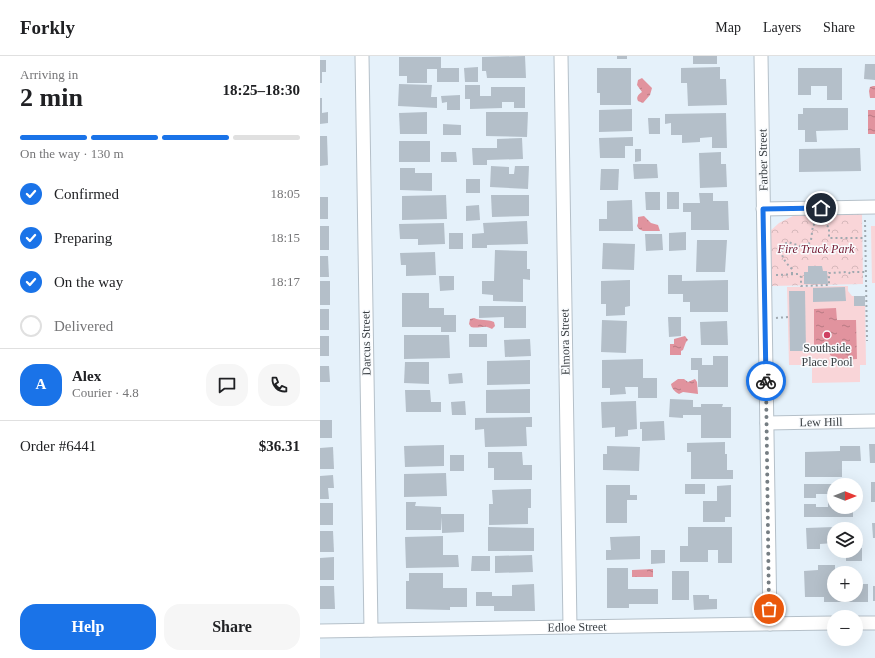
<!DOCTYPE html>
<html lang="en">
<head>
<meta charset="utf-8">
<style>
	body { margin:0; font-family:Georgia,serif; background:#f6f6f6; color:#202124; height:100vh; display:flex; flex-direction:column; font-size:15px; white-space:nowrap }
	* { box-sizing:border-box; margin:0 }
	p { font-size:13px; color:#757577 }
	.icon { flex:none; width:22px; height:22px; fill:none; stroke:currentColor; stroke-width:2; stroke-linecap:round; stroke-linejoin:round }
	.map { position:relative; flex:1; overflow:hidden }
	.side { display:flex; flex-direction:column; background:#fff; width:320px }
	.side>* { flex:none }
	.needle { width:26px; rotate:90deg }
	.tools { position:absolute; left:507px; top:422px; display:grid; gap:8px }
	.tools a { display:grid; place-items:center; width:36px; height:36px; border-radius:50%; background:#fff; box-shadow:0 4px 16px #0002; font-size:20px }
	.pin { position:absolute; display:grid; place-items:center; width:34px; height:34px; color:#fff; margin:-17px; border:2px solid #fff; border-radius:50%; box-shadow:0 1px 4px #0007 }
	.courier { position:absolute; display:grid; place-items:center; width:40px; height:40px; margin:-20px; border:3px solid #1a73e8; border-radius:50%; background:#fff; color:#222; box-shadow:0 1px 5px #0007 }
	.headline em { font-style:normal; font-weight:700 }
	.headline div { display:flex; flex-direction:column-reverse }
	.headline { display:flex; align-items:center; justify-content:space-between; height:68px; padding:0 20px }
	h1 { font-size:26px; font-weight:700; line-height:30px }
	.bar { display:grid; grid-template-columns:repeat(4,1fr); gap:6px 4px; align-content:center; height:48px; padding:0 20px }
	.bar i { height:5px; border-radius:3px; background:#e0e0e0 }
	.bar .on { background:#1a73e8 }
	.bar p { grid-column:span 4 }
	.line { display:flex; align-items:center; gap:10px; padding:0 20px; border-top:1px solid #e0e0e0 }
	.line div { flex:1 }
	.round { display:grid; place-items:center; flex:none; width:42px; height:42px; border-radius:16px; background:#f6f6f6 }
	ol { padding:0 20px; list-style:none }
	li { display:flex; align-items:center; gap:12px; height:44px }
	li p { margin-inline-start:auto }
	li .icon { padding:4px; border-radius:50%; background:#1a73e8; color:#fff; stroke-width:4 }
	li:last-child { color:#757577 }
	li i { width:22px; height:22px; border:2px solid #e0e0e0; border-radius:50% }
	.cta { display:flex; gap:8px; margin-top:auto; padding:8px 20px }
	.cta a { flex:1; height:46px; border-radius:16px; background:#1a73e8; color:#fff; font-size:16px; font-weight:700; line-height:46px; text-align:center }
	.cta a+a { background:#f6f6f6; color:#202124 }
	header { display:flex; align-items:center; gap:24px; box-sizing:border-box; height:56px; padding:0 20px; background:#fff; border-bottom:1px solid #e0e0e0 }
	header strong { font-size:19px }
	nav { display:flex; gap:22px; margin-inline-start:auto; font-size:14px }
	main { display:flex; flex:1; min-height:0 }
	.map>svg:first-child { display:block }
	.park { fill:url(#park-crowns) }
	.pitch { fill:#f9d5d8 }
	.water { fill:url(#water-ripples) }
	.building { fill:#b4bfc9 }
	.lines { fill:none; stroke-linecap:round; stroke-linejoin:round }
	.street-casing { stroke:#b5c0c9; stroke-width:15 }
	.path { stroke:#a0a9b0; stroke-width:2; stroke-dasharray:2 3; stroke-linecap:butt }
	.street { stroke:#fff; stroke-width:13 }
	.done { stroke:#757d82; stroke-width:4; stroke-dasharray:0 7.2 }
	.route { stroke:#1a73e8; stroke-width:5 }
	.poi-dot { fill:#cf4062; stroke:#fafcfe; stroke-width:1.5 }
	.labels { text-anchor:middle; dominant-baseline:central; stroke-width:3; stroke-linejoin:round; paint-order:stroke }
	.street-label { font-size:12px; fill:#393e42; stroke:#fafcfe }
	.park-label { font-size:12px; font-style:italic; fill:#741931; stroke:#fafcfe }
	.poi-label { font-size:12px; fill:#393e42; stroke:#fafcfe }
</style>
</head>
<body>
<header>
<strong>Forkly</strong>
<nav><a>Map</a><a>Layers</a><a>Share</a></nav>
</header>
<main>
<section class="side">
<div class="headline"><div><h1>2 min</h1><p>Arriving in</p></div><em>18:25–18:30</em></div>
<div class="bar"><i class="on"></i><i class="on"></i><i class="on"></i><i></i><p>On the way · 130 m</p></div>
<ol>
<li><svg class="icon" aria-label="check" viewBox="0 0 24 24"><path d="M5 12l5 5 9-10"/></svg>Confirmed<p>18:05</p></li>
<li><svg class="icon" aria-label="check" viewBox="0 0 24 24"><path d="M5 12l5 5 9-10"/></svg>Preparing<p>18:15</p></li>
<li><svg class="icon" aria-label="check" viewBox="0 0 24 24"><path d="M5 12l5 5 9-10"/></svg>On the way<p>18:17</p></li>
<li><i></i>Delivered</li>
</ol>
<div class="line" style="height:72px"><b class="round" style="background:#1a73e8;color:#fff">A</b><div><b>Alex</b><p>Courier · 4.8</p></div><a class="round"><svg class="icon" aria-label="chat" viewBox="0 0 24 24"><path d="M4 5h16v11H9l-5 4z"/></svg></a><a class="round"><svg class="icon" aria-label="phone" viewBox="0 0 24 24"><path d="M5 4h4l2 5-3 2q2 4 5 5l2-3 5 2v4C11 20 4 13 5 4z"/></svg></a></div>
<div class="line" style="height:52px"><div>Order #6441</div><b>$36.31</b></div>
<div class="cta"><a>Help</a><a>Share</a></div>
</section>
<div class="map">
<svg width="555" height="602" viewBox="0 0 555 602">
	<defs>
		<pattern id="park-crowns" width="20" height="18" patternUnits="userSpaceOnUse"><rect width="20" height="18" fill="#f9d5d8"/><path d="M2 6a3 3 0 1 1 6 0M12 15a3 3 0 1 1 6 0" fill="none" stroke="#d6b8bb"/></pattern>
		<pattern id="water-ripples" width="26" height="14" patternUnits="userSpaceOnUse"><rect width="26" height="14" fill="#e1939e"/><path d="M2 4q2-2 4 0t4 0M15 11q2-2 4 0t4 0" fill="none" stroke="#b77982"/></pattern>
	</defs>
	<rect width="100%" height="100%" fill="#e5f1fa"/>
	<polygon class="park" points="542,157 543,228 451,230 448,177 459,167 477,158"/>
	<g class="pitch">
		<polygon points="551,170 555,170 555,227 552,227"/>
		<polygon points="528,230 528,235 532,240 545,240 546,309 540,309 540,326 492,327 492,309 469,309 467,231"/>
	</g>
	<g class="water">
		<path d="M322,22L332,32L330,39L323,47L318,45C316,41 318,39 322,36L317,29L318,24Z"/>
		<polygon points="553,30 555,30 555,42 550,42 549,35 550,31"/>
		<rect x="548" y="54" width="7" height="24"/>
		<polygon points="324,160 331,167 338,169 340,175 323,175 319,173 317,170 318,167 318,161"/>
		<polygon points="516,252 517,264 536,264 537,303 518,304 510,299 509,291 500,291 499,295 494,295 494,253"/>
		<path d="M154,262C161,265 167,263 174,266L175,270L172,273C164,268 159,273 151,271L149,268L150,263Z"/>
		<polygon points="365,280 368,284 366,286 363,294 361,295 361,299 350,299 350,288 354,288 354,283"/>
		<path d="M358,323H364L368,326L375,323L377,326L378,338L363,336L359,338C354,335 352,333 351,328Z"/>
		<polygon points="333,513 333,521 312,521 312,514"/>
	</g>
	<g class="building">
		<polygon points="205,0 206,22 167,22 166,15 162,15 162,1"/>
		<rect x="297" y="0" width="10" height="3"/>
		<rect x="373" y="0" width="24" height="8"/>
		<polygon points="79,1 121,1 121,12 139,12 139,26 117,26 117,13 107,13 107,27 87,27 87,20 79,20"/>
		<polygon points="0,4 6,4 6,16 2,16 2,27 0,27"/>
		<polygon points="545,8 555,8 555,24 544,23"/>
		<polygon points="158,11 158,26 145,26 144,12"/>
		<polygon points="400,11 400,23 406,23 407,49 368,50 367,27 361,27 361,12"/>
		<polygon points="277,12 311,12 311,49 280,49 280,37 277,37"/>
		<polygon points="478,12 522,12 522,44 507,44 507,30 491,30 491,39 478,39"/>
		<polygon points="79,28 112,29 111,41 117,41 117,52 78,50"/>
		<polygon points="145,29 160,29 160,40 171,40 171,31 205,31 205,52 194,52 194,46 182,46 182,52 150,53 150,43 145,43"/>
		<polygon points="140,39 140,54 127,54 127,46 122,47 121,40"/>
		<polygon points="0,42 2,42 2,57 8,56 8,67 0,68"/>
		<polygon points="483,52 528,52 528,74 496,75 497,86 485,86 485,74 478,74 478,58 483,58"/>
		<polygon points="312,53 312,75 279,76 279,54"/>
		<polygon points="107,56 107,78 80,78 79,57"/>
		<polygon points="166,56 208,56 207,81 166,80"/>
		<polygon points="406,57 407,92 392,92 392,81 380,82 380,86 362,87 362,79 351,79 351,67 345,68 345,58"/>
		<polygon points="328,62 340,62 340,78 329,78"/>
		<polygon points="123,68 141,69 141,79 123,79"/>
		<polygon points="0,80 7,80 8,109 0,110"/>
		<polygon points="313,81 313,90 305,90 305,102 280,102 279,82"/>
		<polygon points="202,82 203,103 167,104 167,109 153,109 152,92 177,92 177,83"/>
		<rect x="79" y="85" width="31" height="21"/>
		<polygon points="540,92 541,115 479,116 479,93"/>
		<polygon points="315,93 321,93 321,105 315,106"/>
		<polygon points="121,96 136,96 137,106 121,106"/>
		<polygon points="401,96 401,108 406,108 407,131 380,132 379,97"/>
		<polygon points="313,108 337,108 338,122 314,123"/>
		<polygon points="171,110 189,111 189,118 194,118 195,110 209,110 208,133 170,131"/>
		<polygon points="80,112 95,112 95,117 112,117 112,135 80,134"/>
		<polygon points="281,113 299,113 298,134 280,134"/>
		<rect x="146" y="123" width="14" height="14"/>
		<polygon points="325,136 340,136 340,154 326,154"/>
		<rect x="347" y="136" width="12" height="17"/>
		<polygon points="379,137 393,137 393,145 408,145 409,174 371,174 371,156 363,156 363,147 380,147"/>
		<polygon points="126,139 127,163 82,164 82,140"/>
		<polygon points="171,139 209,139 209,160 172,161"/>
		<rect x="0" y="141" width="8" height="22"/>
		<polygon points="312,144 313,175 279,175 279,163 287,163 287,145"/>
		<polygon points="159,149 160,164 146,165 146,150"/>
		<polygon points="207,165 208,188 167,189 167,192 152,192 152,178 164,177 163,167"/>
		<polygon points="124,167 125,188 98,189 98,183 80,183 79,168"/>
		<rect x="0" y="170" width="9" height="24"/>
		<polygon points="366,176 366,194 349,195 349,177"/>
		<rect x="129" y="177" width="14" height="16"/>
		<polygon points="325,178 342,178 343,194 326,195"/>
		<polygon points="377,184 407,184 405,216 376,216"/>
		<polygon points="283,187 315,188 314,214 282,213"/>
		<polygon points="175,194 207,195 207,213 210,213 210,224 203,223 203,246 173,245 173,239 162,238 162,225 174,225"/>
		<polygon points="115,196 116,219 86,220 86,209 81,209 80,197"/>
		<polygon points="0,200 8,200 9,221 0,221"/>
		<polygon points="488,210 502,210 503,215 507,215 508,228 484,228 484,216 488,216"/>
		<polygon points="348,219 362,219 362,225 408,224 408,256 370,256 370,246 363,246 363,238 348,238"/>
		<polygon points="119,220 134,220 134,234 120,235"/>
		<polygon points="310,224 310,250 305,251 305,259 286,260 286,248 281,248 281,225"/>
		<rect x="0" y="225" width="10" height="24"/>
		<polygon points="525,231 526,245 493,246 493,232"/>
		<polygon points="469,235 485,235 486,295 470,295"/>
		<polygon points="82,237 109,237 109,252 124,252 124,259 136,259 136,276 121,276 121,271 82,271"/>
		<rect x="534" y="240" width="11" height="10"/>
		<polygon points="159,250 206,250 206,272 184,272 184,261 159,262"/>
		<rect x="0" y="253" width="9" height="21"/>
		<polygon points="348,261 361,261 361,280 349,281"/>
		<polygon points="282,264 307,265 306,297 281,296"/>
		<polygon points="407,265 408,289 381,289 380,266"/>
		<rect x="149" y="278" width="18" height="13"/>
		<polygon points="84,279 129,279 130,302 84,303"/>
		<rect x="0" y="280" width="9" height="20"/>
		<polygon points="210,283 211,300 185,301 184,284"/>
		<polygon points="393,300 408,300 408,331 378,331 378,314 371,314 371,302 382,302 382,309 393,309"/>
		<polygon points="323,303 323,322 337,322 337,342 318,342 318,331 305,331 306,338 290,339 290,332 282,332 282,304"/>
		<polygon points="210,304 210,328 167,329 167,305"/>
		<polygon points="85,306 109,306 109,328 84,327"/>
		<polygon points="0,310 9,310 10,326 0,326"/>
		<polygon points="142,317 143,327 129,328 128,318"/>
		<polygon points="210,333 210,357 166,357 166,334"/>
		<polygon points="85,334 110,334 111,346 121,346 121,356 86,356"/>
		<polygon points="350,343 373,344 373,351 381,351 381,348 403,348 402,351 411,351 411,382 381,382 381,359 363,359 363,362 349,361"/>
		<polygon points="145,345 146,359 132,359 131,346"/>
		<polygon points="316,345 317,373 308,374 308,380 295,381 295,371 282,372 281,346"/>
		<polygon points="212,361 212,371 206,371 207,390 165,391 164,373 155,374 155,362"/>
		<rect x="0" y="364" width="12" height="18"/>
		<polygon points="344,365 345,384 322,385 322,373 320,373 320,366"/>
		<polygon points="405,386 405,398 407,398 407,414 413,414 413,423 371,423 371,396 367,396 367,387"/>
		<polygon points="549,388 555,388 555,407 550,407"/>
		<polygon points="124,389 124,410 85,411 84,390"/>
		<polygon points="287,390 320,391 319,415 283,414 283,398 287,398"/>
		<polygon points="520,390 540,390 541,405 522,405 522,421 485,421 485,396 520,395"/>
		<polygon points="13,391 14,413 0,413 0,392"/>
		<polygon points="168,396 202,396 203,409 212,409 212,424 174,424 174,412 168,412"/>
		<rect x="130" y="399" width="14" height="16"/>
		<polygon points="126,417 127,440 84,441 84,418"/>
		<polygon points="13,419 14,432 8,432 9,443 0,443 0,420"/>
		<rect x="551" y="426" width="4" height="20"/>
		<rect x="365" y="428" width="20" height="10"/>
		<polygon points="484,428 536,428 536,429 514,429 514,451 533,451 533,461 484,461 484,448 496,448 496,451 508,451 508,438 496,438 496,442 484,442"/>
		<polygon points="286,429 310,429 310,439 317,439 317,444 307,444 307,467 286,467"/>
		<polygon points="411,429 411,461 405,461 405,466 383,466 383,445 397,445 397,430"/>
		<polygon points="211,433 211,452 208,452 208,468 169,469 169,448 173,448 172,434"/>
		<polygon points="86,446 96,446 95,450 121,451 121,458 144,458 144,476 122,477 122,461 121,474 86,474"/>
		<rect x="0" y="447" width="13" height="22"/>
		<polygon points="552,467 555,467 555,482 553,482"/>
		<polygon points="168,471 214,472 214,495 168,495"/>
		<polygon points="368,471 412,471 412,507 398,507 398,494 388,494 388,506 360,506 360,490 368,490"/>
		<polygon points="514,471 514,487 500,488 500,493 487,493 486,472"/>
		<polygon points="0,475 13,475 14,496 0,496"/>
		<polygon points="123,480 123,499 138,499 139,511 86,512 85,481"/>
		<polygon points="320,480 320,503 286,504 286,494 291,494 290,481"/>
		<polygon points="536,492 542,492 542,505 526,505 526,495 536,495"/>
		<polygon points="331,494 345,494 345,507 331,508"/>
		<polygon points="212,499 213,516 175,517 175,500"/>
		<polygon points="152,500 170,500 170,515 151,515"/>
		<polygon points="14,501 14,524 0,524 0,502"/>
		<polygon points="498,509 515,509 515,517 514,517 514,539 536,539 536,528 548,528 548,546 504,546 504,541 485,541 484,515 498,514"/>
		<polygon points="287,512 308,512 308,533 338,533 338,548 309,548 309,552 287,552"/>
		<rect x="352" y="515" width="17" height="29"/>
		<polygon points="89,517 123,517 123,532 147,532 147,551 130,551 130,554 86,553 86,525 89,525"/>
		<polygon points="214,528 215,555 174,555 174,550 156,550 156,536 172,536 172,540 192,540 192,529"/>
		<polygon points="0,530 14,530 15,553 0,553"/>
		<rect x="553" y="530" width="2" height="15"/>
		<polygon points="373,539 389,539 389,543 397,543 397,553 374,554"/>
	</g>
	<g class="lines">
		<g class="street-casing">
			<g id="street">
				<polyline points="42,0 51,574"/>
				<polyline points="241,0 250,571"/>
				<polyline points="441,0 450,568"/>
				<polyline points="443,153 555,151"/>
				<polyline points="447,367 555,365"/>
				<polyline points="536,567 555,567"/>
				<polyline points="0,575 514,567"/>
			</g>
		</g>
		<g class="path">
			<polyline points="545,164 547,285"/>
			<path d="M472,218V213C465,206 459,199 463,189L468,186L480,190L488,189L491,184L493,169L498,167H503L509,171V182H545"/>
			<polyline points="456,219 478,218 481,221 481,230 509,229 509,217 528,216 531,218 533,216 546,216"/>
			<polyline points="456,262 469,261"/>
		</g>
		<use href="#street" class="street"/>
	</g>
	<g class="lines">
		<polyline class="done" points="446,325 449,553"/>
		<polyline class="route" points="446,325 443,153 501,152"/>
	</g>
	<circle class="poi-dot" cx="507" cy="279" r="4"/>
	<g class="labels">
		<g class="street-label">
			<text transform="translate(443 104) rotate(-91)">Farber Street</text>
			<text transform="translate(245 286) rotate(-91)">Elmora Street</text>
			<text transform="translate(46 287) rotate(-91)">Darcus Street</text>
			<text transform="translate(501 366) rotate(-1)">Lew Hill</text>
			<text transform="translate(257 571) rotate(-1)">Edloe Street</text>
		</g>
		<g class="park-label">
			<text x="496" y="193">Fire Truck Park</text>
		</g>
		<g class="poi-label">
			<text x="507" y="292">Southside<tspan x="507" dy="14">Place Pool</tspan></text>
		</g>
	</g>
</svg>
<div class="tools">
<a><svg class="needle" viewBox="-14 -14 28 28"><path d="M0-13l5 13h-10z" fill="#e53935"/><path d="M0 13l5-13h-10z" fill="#757577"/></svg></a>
<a><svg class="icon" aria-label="layers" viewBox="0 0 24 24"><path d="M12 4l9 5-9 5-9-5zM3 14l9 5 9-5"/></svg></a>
<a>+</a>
<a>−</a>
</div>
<div class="pin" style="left:449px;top:553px;background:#ea580c"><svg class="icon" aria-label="bag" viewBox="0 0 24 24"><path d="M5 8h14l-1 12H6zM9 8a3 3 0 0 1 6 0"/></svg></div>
<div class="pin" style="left:501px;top:152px;background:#1f2937"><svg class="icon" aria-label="home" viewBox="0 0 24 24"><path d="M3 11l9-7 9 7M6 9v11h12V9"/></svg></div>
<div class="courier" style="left:446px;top:325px"><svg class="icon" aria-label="bike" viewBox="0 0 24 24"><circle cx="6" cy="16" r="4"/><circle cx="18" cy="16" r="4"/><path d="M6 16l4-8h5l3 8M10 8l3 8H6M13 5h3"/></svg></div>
</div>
</main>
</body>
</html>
